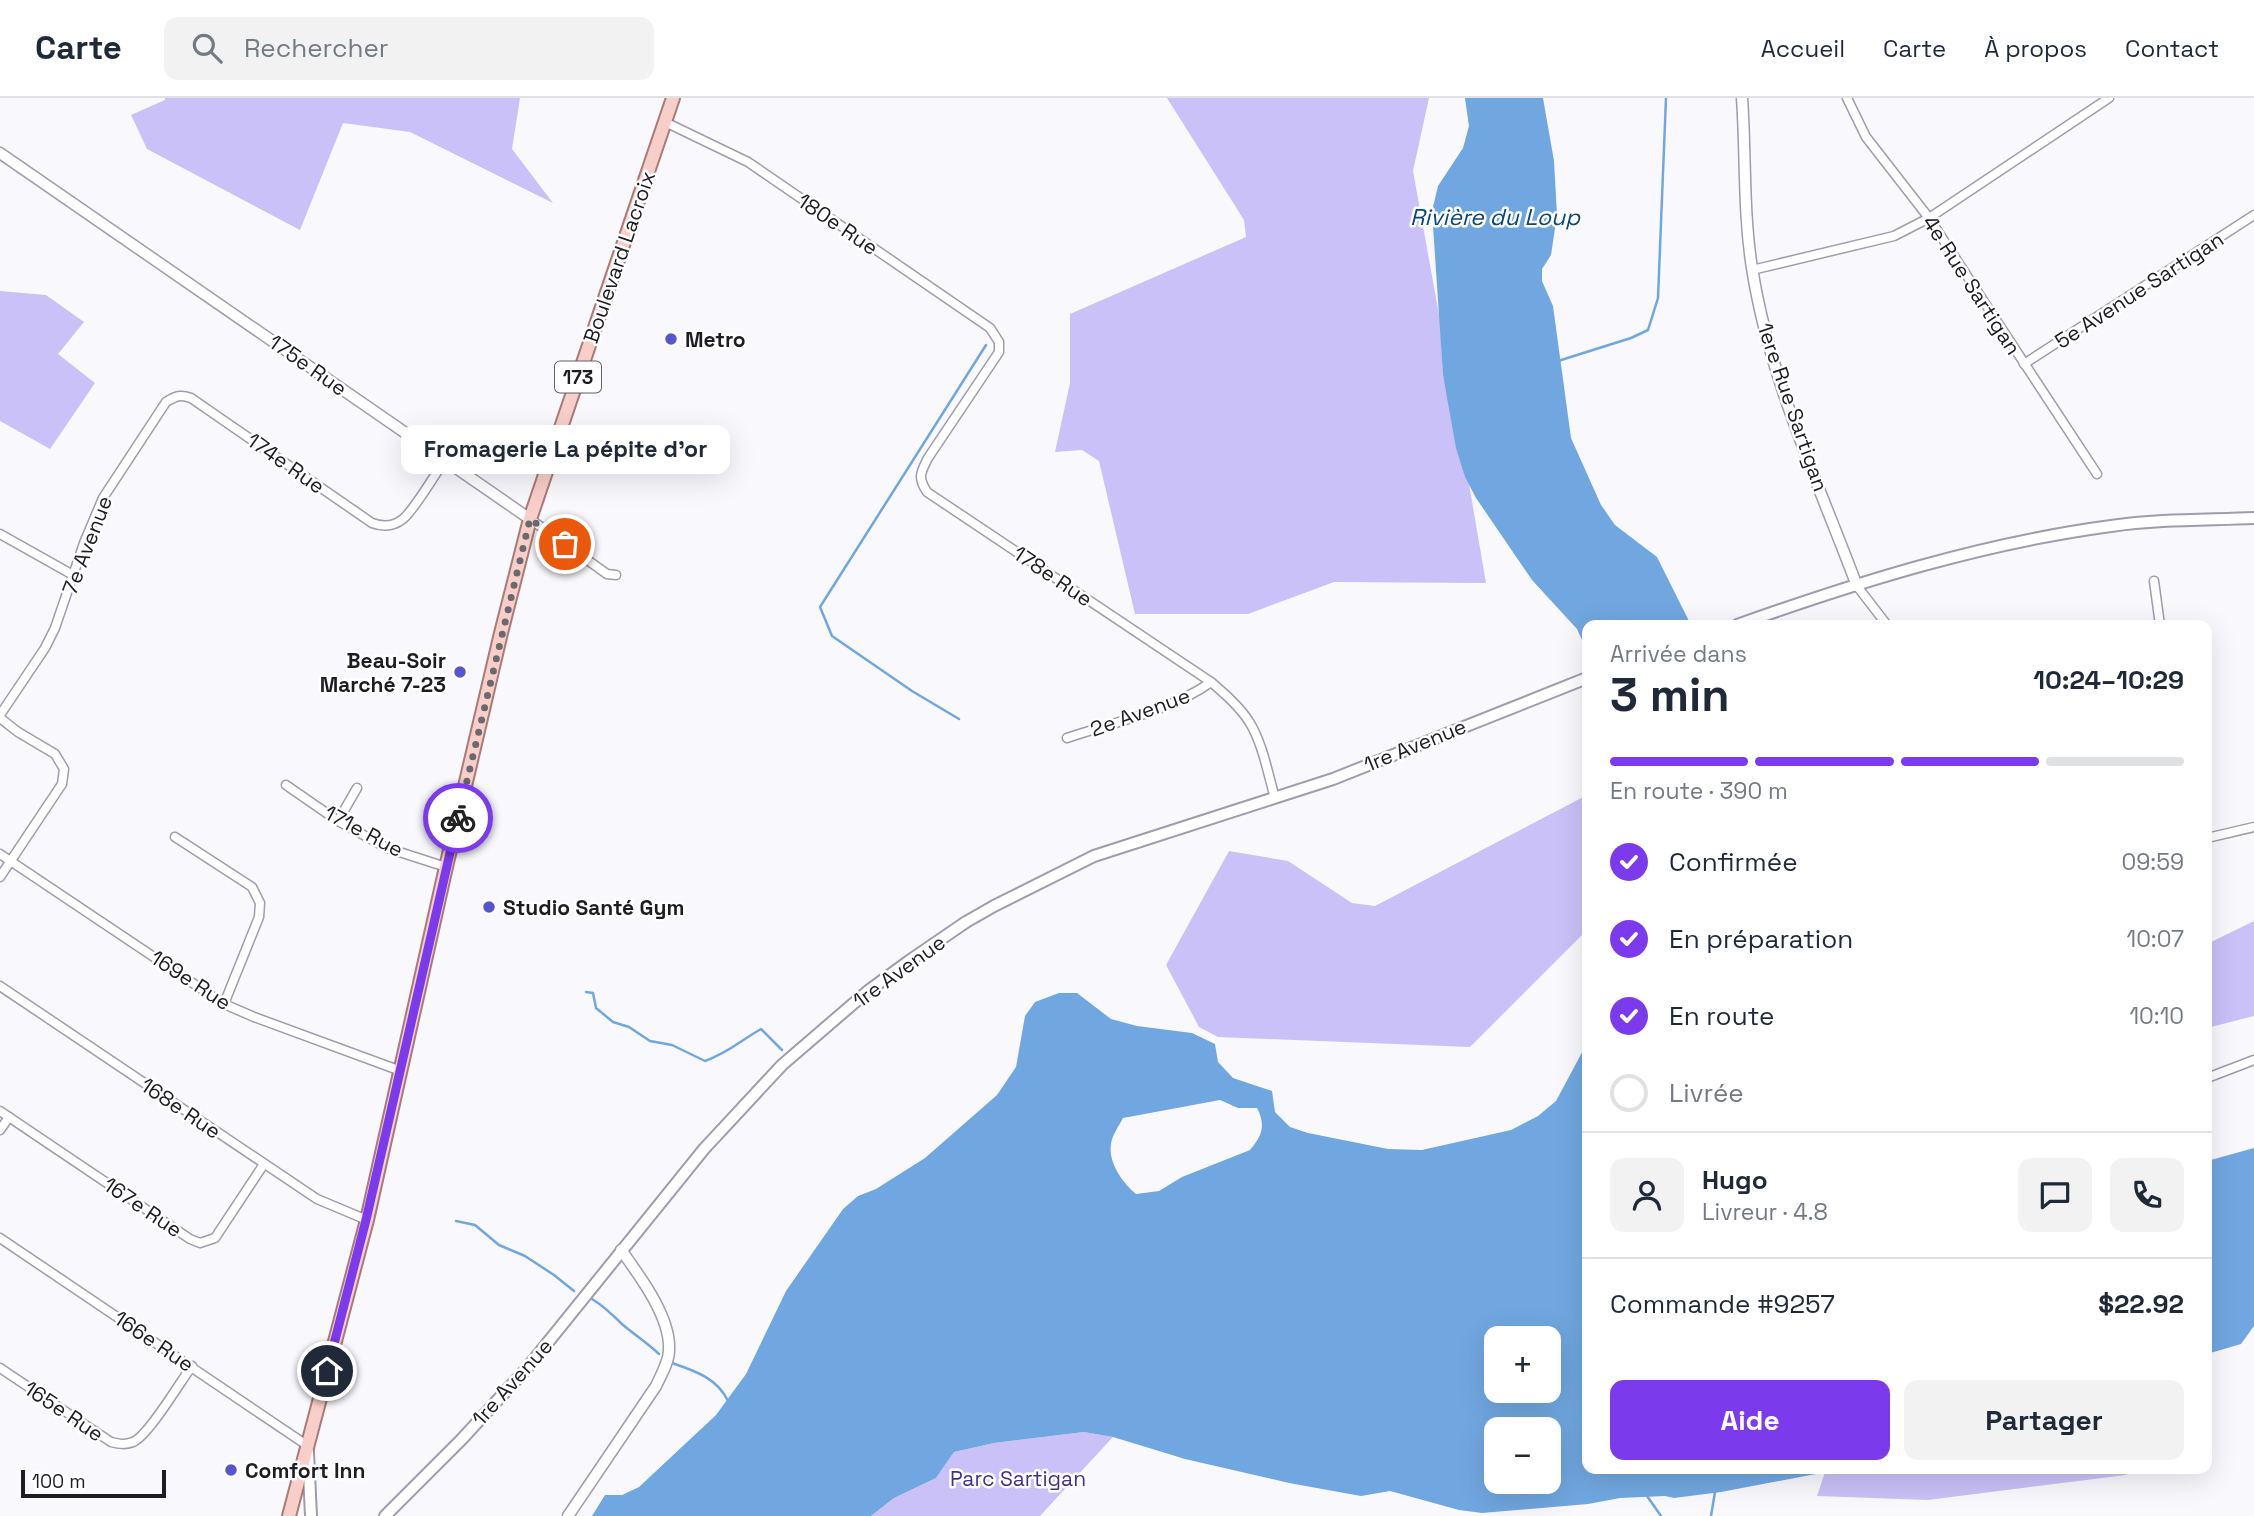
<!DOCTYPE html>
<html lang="fr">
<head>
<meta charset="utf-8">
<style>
	body { margin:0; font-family:"Space Grotesk",sans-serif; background:#f2f2f3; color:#1f2937; height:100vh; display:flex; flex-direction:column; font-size:26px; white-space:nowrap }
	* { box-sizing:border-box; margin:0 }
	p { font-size:23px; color:#747a83 }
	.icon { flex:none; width:38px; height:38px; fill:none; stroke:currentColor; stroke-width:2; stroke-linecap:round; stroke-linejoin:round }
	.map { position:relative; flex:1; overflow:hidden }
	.panel { position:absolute; left:1582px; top:522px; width:630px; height:854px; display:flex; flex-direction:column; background:#fff; border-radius:14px; box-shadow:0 7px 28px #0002 }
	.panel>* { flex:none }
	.tools { position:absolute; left:1484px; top:1228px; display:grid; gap:14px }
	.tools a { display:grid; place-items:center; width:77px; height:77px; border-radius:14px; background:#fff; box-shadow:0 7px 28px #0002; font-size:35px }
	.scale { position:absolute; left:21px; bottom:18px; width:145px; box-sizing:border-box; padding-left:7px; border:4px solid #1d1c23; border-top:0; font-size:19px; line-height:24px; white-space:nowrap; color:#1d1c23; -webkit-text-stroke:5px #fff; paint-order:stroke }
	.pin { position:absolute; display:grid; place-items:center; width:60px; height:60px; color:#fff; margin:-30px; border:4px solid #fff; border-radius:50%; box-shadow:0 2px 7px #0007 }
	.courier { position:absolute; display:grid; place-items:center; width:70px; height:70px; margin:-35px; border:5px solid #7c3aed; border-radius:50%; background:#fff; color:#222; box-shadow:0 2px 9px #0007 }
	.bubble { position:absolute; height:49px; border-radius:14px; background:#fff; box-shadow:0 7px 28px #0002; font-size:23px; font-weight:600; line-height:49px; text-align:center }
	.head em { font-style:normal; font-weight:600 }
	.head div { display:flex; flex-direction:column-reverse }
	.head { display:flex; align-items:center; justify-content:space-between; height:119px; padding:0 28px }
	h1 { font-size:46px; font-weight:600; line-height:52px }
	.bar { display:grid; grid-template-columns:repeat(4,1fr); gap:10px 7px; align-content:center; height:84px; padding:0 28px }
	.bar i { height:9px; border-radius:5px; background:#e0e1e3 }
	.bar .on { background:#7c3aed }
	.bar p { grid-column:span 4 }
	.line { display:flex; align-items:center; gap:18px; padding:0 28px; border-top:2px solid #e0e1e3 }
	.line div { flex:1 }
	.round { display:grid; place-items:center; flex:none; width:74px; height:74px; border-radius:14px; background:#f2f2f3 }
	ol { padding:0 28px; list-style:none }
	li { display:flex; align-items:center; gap:21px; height:77px }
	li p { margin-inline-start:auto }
	li .icon { padding:7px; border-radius:50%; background:#7c3aed; color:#fff; stroke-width:4 }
	li:last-child { color:#747a83 }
	li i { width:38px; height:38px; border:4px solid #e0e1e3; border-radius:50% }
	.primary-button { display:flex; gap:14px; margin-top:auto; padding:14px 28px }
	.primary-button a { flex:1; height:80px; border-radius:14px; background:#7c3aed; color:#fff; font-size:28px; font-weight:600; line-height:80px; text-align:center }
	.primary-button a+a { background:#f2f2f3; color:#1f2937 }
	header { display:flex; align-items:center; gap:42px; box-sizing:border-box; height:98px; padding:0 35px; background:#fff; border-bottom:2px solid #e0e1e3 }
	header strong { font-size:33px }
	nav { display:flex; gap:38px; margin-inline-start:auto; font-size:24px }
	.search { width:490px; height:63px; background:#f2f2f3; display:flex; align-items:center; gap:18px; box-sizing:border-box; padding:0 24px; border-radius:14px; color:#747a83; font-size:26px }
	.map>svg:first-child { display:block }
	.green { fill:#c9c1f7 }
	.water { fill:#70a7e0; fill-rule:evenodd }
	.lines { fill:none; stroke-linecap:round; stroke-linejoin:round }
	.stream { stroke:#70a7e0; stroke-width:2.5 }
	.minor-casing { stroke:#9e9cae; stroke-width:11 }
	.tertiary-casing { stroke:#9e9cae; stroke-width:13 }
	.secondary-casing { stroke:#9e9cae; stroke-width:14 }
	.primary-casing { stroke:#a97b78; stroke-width:16 }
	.minor { stroke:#fff; stroke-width:8 }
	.tertiary { stroke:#fff; stroke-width:10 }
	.secondary { stroke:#fff; stroke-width:10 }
	.primary { stroke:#f8cec9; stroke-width:12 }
	.done { stroke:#6a696f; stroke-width:7; stroke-dasharray:0 12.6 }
	.route { stroke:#7c3aed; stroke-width:9 }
	.poi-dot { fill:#55c; stroke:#fff; stroke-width:2.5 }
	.labels { text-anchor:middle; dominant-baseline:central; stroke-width:5; stroke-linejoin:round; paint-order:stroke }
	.shield { fill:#fff; stroke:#616065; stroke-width:2 }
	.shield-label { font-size:19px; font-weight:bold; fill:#1d1c23 }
	.street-label { font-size:21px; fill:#1d1c23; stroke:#fff }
	.poi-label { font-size:21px; font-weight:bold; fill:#1d1c23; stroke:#fff; text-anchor:start }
	.park-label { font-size:21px; fill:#473082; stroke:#fff }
	.water-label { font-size:23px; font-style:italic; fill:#0a477b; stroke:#fff }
</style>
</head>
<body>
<header>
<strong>Carte</strong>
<div class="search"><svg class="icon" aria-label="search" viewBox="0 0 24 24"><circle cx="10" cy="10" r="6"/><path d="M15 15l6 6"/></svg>Rechercher</div>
<nav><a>Accueil</a><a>Carte</a><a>À propos</a><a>Contact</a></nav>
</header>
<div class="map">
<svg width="2254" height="1418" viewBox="0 0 2254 1418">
	<rect width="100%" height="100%" fill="#f9f9fd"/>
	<g class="green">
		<polygon points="165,0 520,0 512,51 553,105 410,34 343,25 300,132 147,51 131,17 165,2"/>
		<polygon points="1167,0 1429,0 1413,73 1440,222 1443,277 1465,379 1469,386 1486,485 1334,484 1248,516 1135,516 1099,363 1082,352 1055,354 1070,285 1070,216 1246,139 1244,122"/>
		<polygon points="0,193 46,197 84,224 58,256 95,285 50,351 0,323"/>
		<polygon points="1587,697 1587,832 1470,949 1218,939 1199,929 1166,867 1229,753 1288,763 1352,805 1375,808"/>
		<polygon points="2254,823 2254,918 2207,930 2207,846"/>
		<polygon points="1084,1334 1113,1339 1040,1418 871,1418 894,1400 936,1380 954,1354 994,1345"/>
		<polygon points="1847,1370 2123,1370 2126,1377 1928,1402 1817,1398 1825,1374"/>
	</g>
	<g class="water">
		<polygon points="1465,0 1543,0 1554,63 1557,117 1551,157 1542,171 1542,183 1553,208 1571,340 1601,407 1615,427 1657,459 1691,527 1587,527 1587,553 1577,531 1532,482 1476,400 1465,379 1456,350 1443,277 1432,113 1438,88 1463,50 1469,28"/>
		<path d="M1059,895H1077L1111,921L1137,928L1192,935L1215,946L1218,964L1233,980L1272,993L1275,1014L1290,1029L1308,1035L1388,1051L1422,1052L1511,1032L1538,1018L1556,1003L1587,945V1370H1847L1721,1394L1674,1400L1665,1398L1620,1400L1588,1406L1482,1415L1459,1412L1390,1393L1361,1398L1289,1385L1185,1361L1113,1339L1084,1334L994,1345L954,1354L936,1380L894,1400L871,1418H592L605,1397H622L639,1389L716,1317L746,1276L786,1193L843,1111L858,1098L876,1091L925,1060L997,997L1016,969L1025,918L1035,904ZM1220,1002L1238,1010H1257C1266,1027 1262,1038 1250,1052L1182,1079L1159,1093L1136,1096C1123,1085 1108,1065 1111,1046C1112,1037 1119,1028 1123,1020ZM1496,1241H1549V1293H1496ZM1496,1332H1549V1384H1496Z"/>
		<polygon points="2254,1050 2254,1228 2241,1246 2207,1256 2207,1063"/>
	</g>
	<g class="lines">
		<g class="stream">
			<polyline points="1558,263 1631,240 1648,232 1658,200 1666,0"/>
			<polyline points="959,621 912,593 832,538 820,509 986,247"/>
			<path d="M586,894L593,895L596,910L613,924L629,929L650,943L672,947L705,963C728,955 740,943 761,931L782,952"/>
			<polyline points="456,1123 475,1127 499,1147 525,1158 554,1177 574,1193"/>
			<path d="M592,1201C605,1209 613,1217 623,1227C635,1237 647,1245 659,1256"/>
			<path d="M672,1265C695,1273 717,1280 728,1303"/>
			<polyline points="1647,1398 1661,1418"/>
			<polyline points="1711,1418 1715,1394"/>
		</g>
		<g class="minor-casing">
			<g id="minor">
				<polyline points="1847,0 1866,39 1929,120 2097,376"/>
				<path d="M665,24L748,64L990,230L999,244V254L928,360C921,374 917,379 927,394L1211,584C1225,596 1240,609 1250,625C1263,647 1268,676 1275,700"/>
				<polyline points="1752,172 1894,138 1929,120 2109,0"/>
				<polyline points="2024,266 2254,117"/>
				<polyline points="530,421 607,476 616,477"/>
				<polyline points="0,436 73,477"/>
				<polyline points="2154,483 2160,527"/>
				<polyline points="1857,488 1887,527"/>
				<path d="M0,617L45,550L55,530L84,445L103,400L166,304C176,298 180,296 191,300L372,425C383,429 393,429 403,421C415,411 435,376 445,362"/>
				<polyline points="0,620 18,634 55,656 64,671 62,686 0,779"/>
				<path d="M1067,640C1114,624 1171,613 1211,584"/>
				<polyline points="286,687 338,723 387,750 446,769"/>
				<polyline points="338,723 357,690"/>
				<polyline points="175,739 252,789 260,805 259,819 224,906"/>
				<polyline points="2207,740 2254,729"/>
				<polyline points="0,756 224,906 254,919 401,973"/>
				<polyline points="0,888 317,1101 367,1122"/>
				<polyline points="2207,980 2254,962"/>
				<polyline points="0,1013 190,1141 200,1145 215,1140 264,1066"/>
				<polyline points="0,1032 9,1019"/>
				<polyline points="0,1140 308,1348"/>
				<path d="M0,1270L111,1344C119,1346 125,1347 133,1344C149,1337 180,1284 192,1268"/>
			</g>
		</g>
		<g class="tertiary-casing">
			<g id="tertiary">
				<path d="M1742,0C1746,57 1743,113 1752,170C1769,280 1818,384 1857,488"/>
				<polyline points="0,55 530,421"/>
				<path d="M568,1418L656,1288C661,1277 669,1264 669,1252C671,1219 639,1177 621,1152"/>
			</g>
		</g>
		<g class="secondary-casing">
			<g id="secondary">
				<path d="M1737,527C1858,484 1983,445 2111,428C2158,421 2207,422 2254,420"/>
				<polyline points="308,1354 311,1418"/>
				<polyline points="385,1418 462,1341 528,1269 704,1051 782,967 868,893 909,863 966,824 994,808 1094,758 1333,681 1587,580"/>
			</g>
		</g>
		<g class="primary-casing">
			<polyline id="primary" points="289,1418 367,1122 446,769 501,535 530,421 673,0"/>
		</g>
		<use href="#minor" class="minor"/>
		<use href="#tertiary" class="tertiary"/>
		<use href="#secondary" class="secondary"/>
		<use href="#primary" class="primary"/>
	</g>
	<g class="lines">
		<polyline class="done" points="458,720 530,421 565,446"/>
		<polyline class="route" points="327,1273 366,1122 458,720"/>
	</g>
	<g class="poi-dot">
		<circle cx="671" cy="241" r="7"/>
		<circle cx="460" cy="574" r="7"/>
		<circle cx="489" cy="809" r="7"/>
		<circle cx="231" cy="1372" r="7"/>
	</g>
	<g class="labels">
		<rect class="shield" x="555" y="263.5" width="46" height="31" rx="5"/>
		<g class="shield-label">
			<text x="578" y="279">173</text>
		</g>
		<g class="street-label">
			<text transform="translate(838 126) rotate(34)">180e Rue</text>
			<text transform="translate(619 159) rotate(-71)">Boulevard Lacroix</text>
			<text transform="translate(1972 187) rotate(57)">4e Rue Sartigan</text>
			<text transform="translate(2139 192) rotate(-33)">5e Avenue Sartigan</text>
			<text transform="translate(308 267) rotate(35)">175e Rue</text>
			<text transform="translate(1793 309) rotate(71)">1ere Rue Sartigan</text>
			<text transform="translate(286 365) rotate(35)">174e Rue</text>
			<text transform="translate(87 447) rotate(-69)">7e Avenue</text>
			<text transform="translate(1053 478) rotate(34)">178e Rue</text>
			<text transform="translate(1140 614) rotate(-20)">2e Avenue</text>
			<text transform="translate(1415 647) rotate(-22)">1re Avenue</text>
			<text transform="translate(364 733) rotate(28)">171e Rue</text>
			<text transform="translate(899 873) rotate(-36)">1re Avenue</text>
			<text transform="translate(191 882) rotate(33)">169e Rue</text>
			<text transform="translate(181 1010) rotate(34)">168e Rue</text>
			<text transform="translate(143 1109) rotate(34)">167e Rue</text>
			<text transform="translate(154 1243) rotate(34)">166e Rue</text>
			<text transform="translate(512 1284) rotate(-48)">1re Avenue</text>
			<text transform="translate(64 1313) rotate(34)">165e Rue</text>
		</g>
		<g class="poi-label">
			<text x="685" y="241">Metro</text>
			<text x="446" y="562" text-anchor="end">Beau-Soir<tspan x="446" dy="24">Marché 7-23</tspan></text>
			<text x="503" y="809">Studio Santé Gym</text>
			<text x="245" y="1372">Comfort Inn</text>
		</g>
		<g class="park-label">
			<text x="1018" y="1380">Parc Sartigan</text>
		</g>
		<g class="water-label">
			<text x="1495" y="119">Rivière du Loup</text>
		</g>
	</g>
</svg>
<div class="tools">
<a>+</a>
<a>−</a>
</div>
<div class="scale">100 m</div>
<div class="pin" style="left:565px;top:446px;background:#ea580c"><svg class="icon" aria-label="bag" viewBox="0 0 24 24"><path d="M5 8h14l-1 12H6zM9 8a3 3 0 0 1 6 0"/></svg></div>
<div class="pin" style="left:327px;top:1273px;background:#1f2937"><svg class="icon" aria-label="home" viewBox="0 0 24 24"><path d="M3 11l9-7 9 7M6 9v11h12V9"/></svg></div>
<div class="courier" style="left:458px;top:720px"><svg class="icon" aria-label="bike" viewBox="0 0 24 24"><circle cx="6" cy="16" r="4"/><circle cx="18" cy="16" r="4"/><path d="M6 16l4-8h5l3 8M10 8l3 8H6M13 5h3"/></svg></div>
<div class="bubble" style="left:401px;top:327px;width:329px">Fromagerie La pépite d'or</div>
<section class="panel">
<div class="head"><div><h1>3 min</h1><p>Arrivée dans</p></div><em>10:24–10:29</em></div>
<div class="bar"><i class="on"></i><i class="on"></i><i class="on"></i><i></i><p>En route · 390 m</p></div>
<ol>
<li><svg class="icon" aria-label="check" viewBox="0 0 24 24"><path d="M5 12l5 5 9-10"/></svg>Confirmée<p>09:59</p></li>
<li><svg class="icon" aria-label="check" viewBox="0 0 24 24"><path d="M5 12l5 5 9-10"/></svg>En préparation<p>10:07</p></li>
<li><svg class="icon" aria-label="check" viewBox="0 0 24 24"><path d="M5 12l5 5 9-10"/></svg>En route<p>10:10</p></li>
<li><i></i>Livrée</li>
</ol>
<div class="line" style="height:126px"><a class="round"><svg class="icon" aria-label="person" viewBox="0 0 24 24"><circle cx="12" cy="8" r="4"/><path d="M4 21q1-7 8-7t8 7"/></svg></a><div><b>Hugo</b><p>Livreur · 4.8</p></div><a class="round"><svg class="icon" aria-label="chat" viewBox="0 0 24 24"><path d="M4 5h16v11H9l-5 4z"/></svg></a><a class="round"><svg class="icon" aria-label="phone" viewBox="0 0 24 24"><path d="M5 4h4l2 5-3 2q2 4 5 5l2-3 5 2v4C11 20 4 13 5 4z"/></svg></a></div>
<div class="line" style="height:91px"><div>Commande #9257</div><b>$22.92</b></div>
<div class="primary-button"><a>Aide</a><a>Partager</a></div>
</section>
</div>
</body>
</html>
